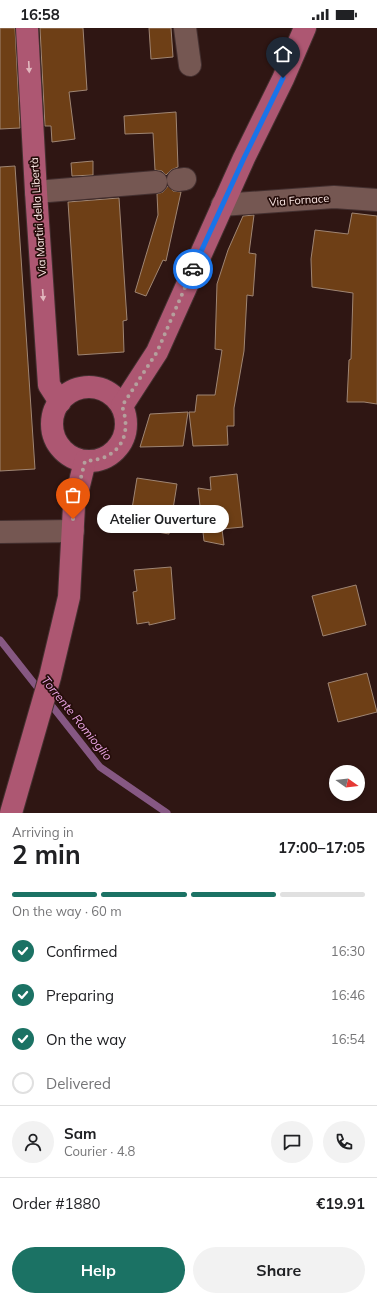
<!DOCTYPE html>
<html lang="en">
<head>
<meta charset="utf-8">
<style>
	body { margin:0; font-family:Mulish,sans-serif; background:#f2f2f2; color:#202124; height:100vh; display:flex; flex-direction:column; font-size:15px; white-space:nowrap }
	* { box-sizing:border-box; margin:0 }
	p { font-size:13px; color:#757577 }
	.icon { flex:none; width:22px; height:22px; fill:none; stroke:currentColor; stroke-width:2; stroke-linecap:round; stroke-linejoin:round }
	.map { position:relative; height:785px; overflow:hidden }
	.panel { display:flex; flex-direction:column; background:#fff; flex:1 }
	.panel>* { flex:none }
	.needle { width:26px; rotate:104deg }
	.controls { position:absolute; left:329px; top:737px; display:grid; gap:8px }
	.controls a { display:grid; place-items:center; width:36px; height:36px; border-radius:50%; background:#fff; box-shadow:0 2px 6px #0003; font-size:20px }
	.pin { position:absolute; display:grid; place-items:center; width:34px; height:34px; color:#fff; margin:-41px -17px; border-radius:50% 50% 50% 0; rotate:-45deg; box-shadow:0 0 4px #0007 }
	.pin .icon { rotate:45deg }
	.courier { position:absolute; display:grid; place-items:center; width:40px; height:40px; margin:-20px; border:3px solid #1a73e8; border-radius:50%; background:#fff; color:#222; box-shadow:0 1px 5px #0007 }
	.bubble { position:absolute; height:28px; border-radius:14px; background:#fff; box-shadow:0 2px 6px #0003; font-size:13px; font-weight:700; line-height:28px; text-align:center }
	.head em { font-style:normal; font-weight:700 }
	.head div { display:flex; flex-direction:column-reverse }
	.head { display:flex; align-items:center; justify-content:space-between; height:68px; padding:0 12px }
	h1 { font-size:26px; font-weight:700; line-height:30px }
	.bar { display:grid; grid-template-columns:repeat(4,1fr); gap:6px 4px; align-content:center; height:48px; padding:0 12px }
	.bar i { height:5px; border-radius:3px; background:#e0e0e0 }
	.bar .on { background:#1b7264 }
	.bar p { grid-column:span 4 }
	.line { display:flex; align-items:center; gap:10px; padding:0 12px; border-top:1px solid #e0e0e0 }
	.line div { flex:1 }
	.round { display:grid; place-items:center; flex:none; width:42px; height:42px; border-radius:21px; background:#f2f2f2 }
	ol { padding:0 12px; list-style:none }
	li { display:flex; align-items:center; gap:12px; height:44px }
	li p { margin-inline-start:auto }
	li .icon { padding:4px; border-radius:50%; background:#1b7264; color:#fff; stroke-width:4 }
	li:last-child { color:#757577 }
	li i { width:22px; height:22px; border:2px solid #e0e0e0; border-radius:50% }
	.action { display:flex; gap:8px; margin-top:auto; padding:8px 12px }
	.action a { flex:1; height:46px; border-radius:24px; background:#1b7264; color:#fff; font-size:16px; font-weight:700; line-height:46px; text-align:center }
	.action a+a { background:#f2f2f2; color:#202124 }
	.status { display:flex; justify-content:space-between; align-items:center; height:28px; padding:0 20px; background:#fff; direction:ltr }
	.status svg { height:11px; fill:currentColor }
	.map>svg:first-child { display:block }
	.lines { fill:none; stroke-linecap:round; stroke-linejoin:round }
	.stream { stroke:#865883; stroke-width:7 }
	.building { fill:#6e3f16; stroke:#9f8573 }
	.minor-casing { stroke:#443030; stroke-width:24 }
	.major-casing { stroke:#443030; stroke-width:24 }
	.minor { stroke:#755752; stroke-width:22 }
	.major { stroke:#ad5772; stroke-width:22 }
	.oneway { fill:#e1b7be }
	.done { stroke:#b5a09d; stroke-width:4; stroke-dasharray:0 7.2 }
	.route { stroke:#1a73e8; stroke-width:5 }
	.labels { text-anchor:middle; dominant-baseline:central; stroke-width:3.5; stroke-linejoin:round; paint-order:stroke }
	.street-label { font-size:11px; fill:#fdeae7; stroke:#250d0a }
	.water-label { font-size:12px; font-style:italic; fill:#eba6e6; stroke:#250d0a }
</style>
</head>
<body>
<div class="status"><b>16:58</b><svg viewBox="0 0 49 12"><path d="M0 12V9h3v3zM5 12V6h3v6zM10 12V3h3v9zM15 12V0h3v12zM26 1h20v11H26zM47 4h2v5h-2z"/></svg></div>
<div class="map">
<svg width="377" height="785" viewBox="0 0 377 785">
	<rect width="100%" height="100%" fill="#2f1613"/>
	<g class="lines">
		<g class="stream">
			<polyline points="0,612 41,664"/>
			<polyline points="48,673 100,739 167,785"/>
		</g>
	</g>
	<g class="building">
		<polygon points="0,0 15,0 20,100 0,101"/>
		<polygon points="40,0 83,0 87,62 69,64 75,111 52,114 51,98 45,98"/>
		<polygon points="149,0 171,0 173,29 151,31"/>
		<polygon points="176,84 178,139 171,142 166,147 162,143 155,142 153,105 125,106 124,88"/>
		<polygon points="93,133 93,147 72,148 71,135"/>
		<polygon points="15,138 35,441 0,443 0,139"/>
		<polygon points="168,158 173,163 181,164 166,233 163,232 146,268 135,264 158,187 157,166 163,164"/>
		<polygon points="119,170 127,292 123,293 124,324 78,327 68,174"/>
		<polygon points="352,185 377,188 377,376 364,374 347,374 349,332 351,331 353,265 312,259 311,231 315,202 348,206"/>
		<polygon points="254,187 249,225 256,226 253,268 247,267 244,323 234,380 234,398 227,398 228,417 193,418 189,384 195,384 197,367 215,367 222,322 215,321 217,256 228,222 243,188"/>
		<polygon points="188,384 183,418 140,419 150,386"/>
		<polygon points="237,446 243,499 222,501 224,517 204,513 198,460 211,462 210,449"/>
		<polygon points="137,450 177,456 169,506 129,499"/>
		<polygon points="171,539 175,591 149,597 149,594 137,596 133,564 137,563 134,542"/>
		<polygon points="356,557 366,597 323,608 312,568"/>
		<polygon points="367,645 377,684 338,694 328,655"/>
	</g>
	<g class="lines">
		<g class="minor-casing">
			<g id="minor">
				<polyline points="185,0 190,37"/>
				<polyline points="178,152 185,151"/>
				<polyline points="36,164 156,154"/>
				<polyline points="222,177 334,169 377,172"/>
				<polyline points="0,504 73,503"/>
			</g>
		</g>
		<g class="major-casing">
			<g id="major">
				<polyline points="27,0 36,164 49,357 60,374"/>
				<circle cx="89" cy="396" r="37"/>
				<polyline points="122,378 157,324 244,130 283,51 305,0"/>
				<polyline points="11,785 50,649 69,569 74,478 85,433"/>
			</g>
		</g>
		<use href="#minor" class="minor"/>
		<use href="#major" class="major"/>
	</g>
	<defs><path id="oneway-solid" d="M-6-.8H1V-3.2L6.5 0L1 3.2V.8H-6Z"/></defs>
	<g class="oneway">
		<use href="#oneway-solid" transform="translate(29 39) rotate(87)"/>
		<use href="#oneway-solid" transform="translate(43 267) rotate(86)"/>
	</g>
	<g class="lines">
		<path class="done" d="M73,491L74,478L85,433C118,432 133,409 122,378L157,324L193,241"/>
		<polyline class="route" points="193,241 244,130 283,50"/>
	</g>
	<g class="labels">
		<g class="street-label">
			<text transform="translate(299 172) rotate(-4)">Via Fornace</text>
			<text transform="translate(38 189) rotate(-94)">Via Martiri della Libertà</text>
		</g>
		<g class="water-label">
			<text transform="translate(77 690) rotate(51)">Torrente Romioglio</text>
		</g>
	</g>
</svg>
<div class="controls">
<a><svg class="needle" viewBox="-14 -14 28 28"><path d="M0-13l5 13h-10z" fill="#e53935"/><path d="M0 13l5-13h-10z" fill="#757577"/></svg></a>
</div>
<div class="pin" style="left:73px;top:491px;background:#ea580c"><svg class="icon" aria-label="bag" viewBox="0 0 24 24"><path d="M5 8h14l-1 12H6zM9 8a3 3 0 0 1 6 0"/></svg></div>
<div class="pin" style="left:283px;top:50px;background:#1f2937"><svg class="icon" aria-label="home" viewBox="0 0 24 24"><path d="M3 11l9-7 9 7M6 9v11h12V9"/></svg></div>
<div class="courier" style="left:193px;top:241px"><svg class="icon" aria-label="car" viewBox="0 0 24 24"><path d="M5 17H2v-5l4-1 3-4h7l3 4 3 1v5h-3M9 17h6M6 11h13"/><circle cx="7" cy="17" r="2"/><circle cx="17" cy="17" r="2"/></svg></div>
<div class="bubble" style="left:97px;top:477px;width:132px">Atelier Ouverture</div>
</div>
<section class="panel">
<div class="head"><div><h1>2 min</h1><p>Arriving in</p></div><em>17:00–17:05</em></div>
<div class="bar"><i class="on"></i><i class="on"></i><i class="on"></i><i></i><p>On the way · 60 m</p></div>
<ol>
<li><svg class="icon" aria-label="check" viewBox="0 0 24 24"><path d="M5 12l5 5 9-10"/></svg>Confirmed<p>16:30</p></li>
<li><svg class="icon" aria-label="check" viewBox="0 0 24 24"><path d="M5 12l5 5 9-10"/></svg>Preparing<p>16:46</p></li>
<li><svg class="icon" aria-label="check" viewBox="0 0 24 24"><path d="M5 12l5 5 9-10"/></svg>On the way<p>16:54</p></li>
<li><i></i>Delivered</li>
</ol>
<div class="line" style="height:72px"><a class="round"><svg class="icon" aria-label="person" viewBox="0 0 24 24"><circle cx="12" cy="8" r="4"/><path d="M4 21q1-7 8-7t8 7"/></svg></a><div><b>Sam</b><p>Courier · 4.8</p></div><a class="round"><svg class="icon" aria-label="chat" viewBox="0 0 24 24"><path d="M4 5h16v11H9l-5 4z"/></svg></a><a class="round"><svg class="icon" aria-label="phone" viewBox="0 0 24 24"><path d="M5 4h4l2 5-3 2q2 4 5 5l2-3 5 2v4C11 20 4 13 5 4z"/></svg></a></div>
<div class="line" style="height:52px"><div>Order #1880</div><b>€19.91</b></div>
<div class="action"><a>Help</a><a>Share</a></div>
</section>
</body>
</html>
